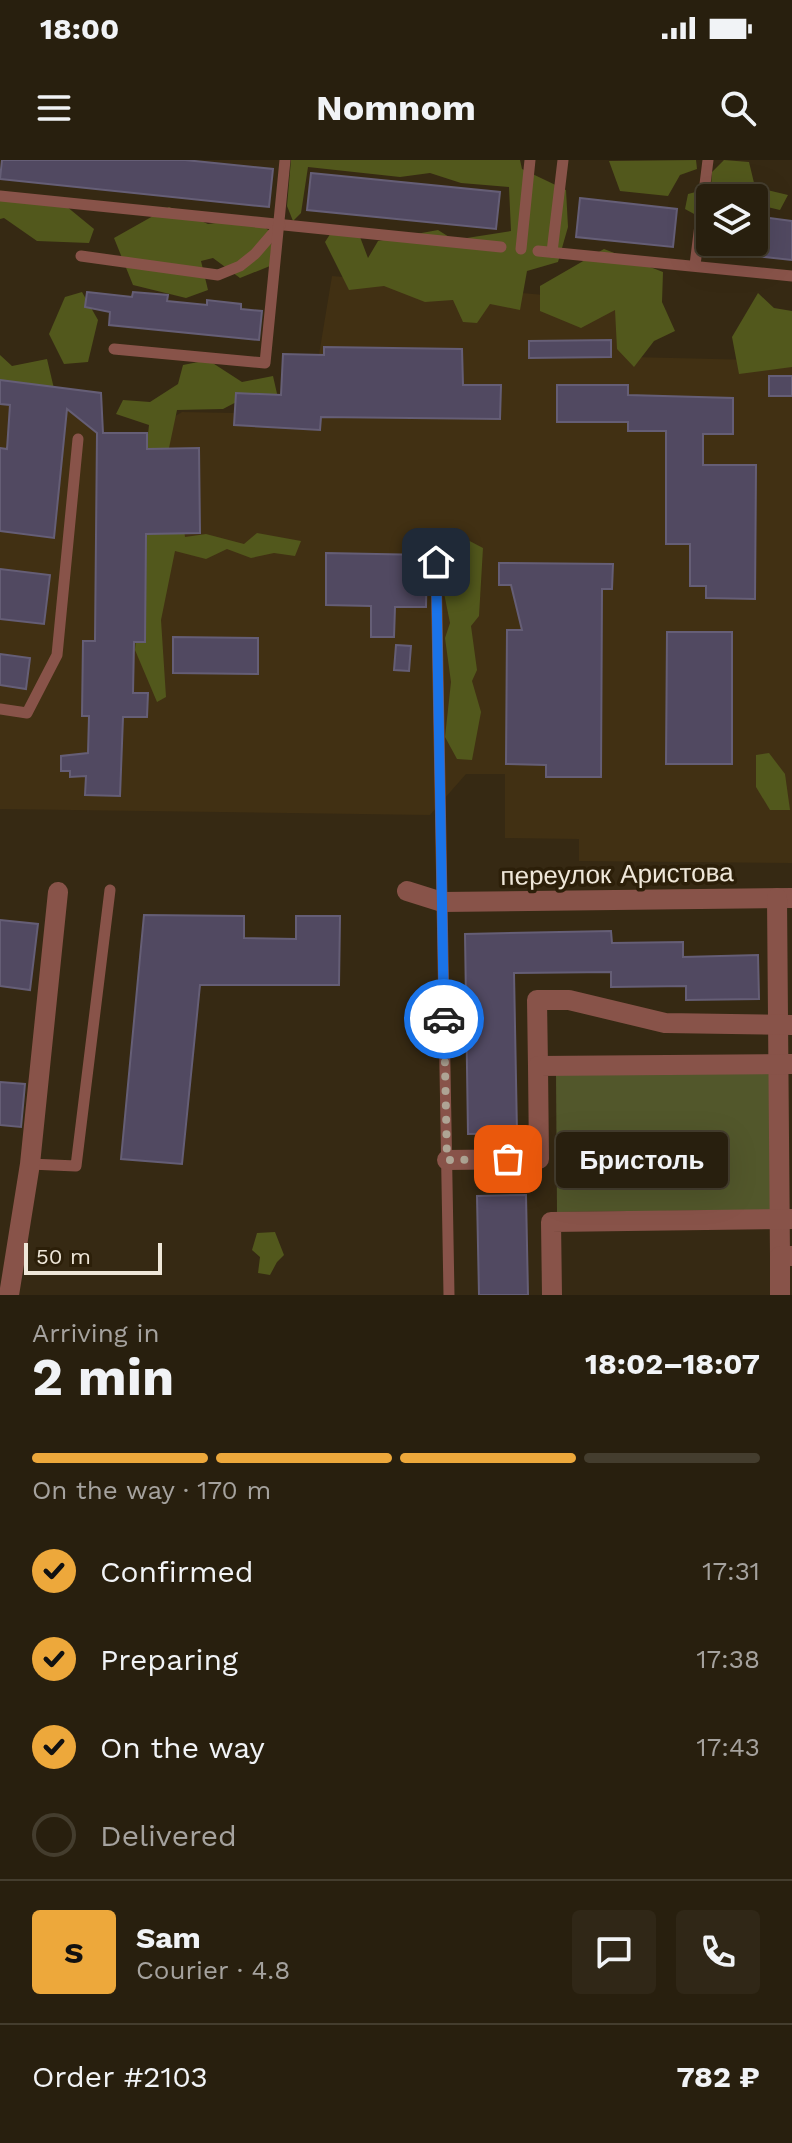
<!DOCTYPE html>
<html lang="en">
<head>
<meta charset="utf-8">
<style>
	body { margin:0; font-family:"Work Sans",sans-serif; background:#302717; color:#f1f3f6; height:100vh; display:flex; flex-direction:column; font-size:30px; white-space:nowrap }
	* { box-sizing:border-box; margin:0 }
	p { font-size:26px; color:#a5a29e }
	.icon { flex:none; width:44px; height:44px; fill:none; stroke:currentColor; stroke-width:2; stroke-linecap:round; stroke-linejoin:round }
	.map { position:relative; height:1135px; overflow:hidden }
	.drawer { display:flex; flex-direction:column; background:#281f0e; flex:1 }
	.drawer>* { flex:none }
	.tools { position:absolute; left:696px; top:24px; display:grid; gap:16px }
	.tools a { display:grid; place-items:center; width:72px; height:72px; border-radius:8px; background:#281f0e; box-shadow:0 8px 32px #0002,0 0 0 2px #443d2e; font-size:40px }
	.scale { position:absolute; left:24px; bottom:20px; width:138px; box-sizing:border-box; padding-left:8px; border:4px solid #efe7d9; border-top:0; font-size:22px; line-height:28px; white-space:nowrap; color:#efe7d9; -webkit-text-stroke:6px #2c1f09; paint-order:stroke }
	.pin { position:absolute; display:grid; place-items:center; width:68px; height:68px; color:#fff; margin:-34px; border-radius:16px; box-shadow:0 4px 12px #0006 }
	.courier { position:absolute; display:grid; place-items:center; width:80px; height:80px; margin:-40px; border:6px solid #1a73e8; border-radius:50%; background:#fff; color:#222; box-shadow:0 2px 10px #0007 }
	.bubble { position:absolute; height:56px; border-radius:8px; background:#281f0e; box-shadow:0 8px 32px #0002,0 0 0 2px #443d2e; font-size:26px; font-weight:700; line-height:56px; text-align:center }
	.headline em { font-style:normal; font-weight:700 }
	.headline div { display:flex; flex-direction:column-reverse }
	.headline { display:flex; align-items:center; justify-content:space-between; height:136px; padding:0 32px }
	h1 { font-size:52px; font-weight:700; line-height:60px }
	.bar { display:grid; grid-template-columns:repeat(4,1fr); gap:12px 8px; align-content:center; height:96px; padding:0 32px }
	.bar i { height:10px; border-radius:6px; background:#443d2e }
	.bar .on { background:#eda83b }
	.bar p { grid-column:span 4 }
	.line { display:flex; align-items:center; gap:20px; padding:0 32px; border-top:2px solid #443d2e }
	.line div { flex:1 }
	.round { display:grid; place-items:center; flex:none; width:84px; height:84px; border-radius:8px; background:#302717 }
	ol { padding:0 32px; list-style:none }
	li { display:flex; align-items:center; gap:24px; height:88px }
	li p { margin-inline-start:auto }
	li .icon { padding:8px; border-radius:50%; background:#eda83b; color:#111; stroke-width:4 }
	li:last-child { color:#a5a29e }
	li i { width:44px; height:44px; border:4px solid #443d2e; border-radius:50% }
	.status { display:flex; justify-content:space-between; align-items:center; height:56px; padding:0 40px; background:#281f0e; direction:ltr }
	.status svg { height:22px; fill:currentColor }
	header { display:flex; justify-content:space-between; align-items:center; height:104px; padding:0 32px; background:#281f0e; font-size:36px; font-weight:700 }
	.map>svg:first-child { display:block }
	.built { fill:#413013 }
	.green { fill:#52572b }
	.forest { fill:#52581c }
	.building { fill:#514961; stroke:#655e76; stroke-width:2 }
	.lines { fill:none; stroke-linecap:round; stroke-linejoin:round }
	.service { stroke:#885349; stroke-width:11 }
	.minor { stroke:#885349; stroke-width:20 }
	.done { stroke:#aea494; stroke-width:8; stroke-dasharray:0 14.4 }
	.route { stroke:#1a73e8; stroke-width:10 }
	.labels { text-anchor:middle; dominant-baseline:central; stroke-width:7; stroke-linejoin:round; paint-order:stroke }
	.street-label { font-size:26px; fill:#efe7d9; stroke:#2c1f09 }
</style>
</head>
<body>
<div class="status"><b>18:00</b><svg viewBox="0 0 49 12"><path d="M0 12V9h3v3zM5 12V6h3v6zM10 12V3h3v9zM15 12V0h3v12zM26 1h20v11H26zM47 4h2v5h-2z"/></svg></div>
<header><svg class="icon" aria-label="menu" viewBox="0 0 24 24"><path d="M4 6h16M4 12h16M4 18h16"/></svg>Nomnom<svg class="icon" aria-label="search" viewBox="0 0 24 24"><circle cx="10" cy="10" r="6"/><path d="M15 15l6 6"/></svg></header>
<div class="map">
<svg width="792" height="1135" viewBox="0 0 792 1135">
	<rect width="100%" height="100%" fill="#362913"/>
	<polygon class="built" points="332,116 632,143 632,197 792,201 792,703 579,701 579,679 505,678 505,614 466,614 430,655 0,649 0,220 101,233 103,273 147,273 182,252 234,253 236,233 312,237"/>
	<polygon class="green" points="770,911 771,1050 557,1052 556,913"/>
	<g class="forest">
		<polygon points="291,0 520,0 522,9 566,30 568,67 558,102 527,111 520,150 490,144 477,163 463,162 453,140 425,142 384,126 349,130 325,82 336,65 357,69 368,98 378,81 438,70 454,80 511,71 509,27 461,23 430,13 400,17 308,7 301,53 293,61 287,46"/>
		<polygon points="696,0 697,9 680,15 668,36 620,31 609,1"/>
		<polygon points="724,0 749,2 755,27 788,35 780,50 754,44 754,38 710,38 710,56 705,60 685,49 688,34 711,28 712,12"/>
		<polygon points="0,33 55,37 94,69 89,83 37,81 4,58 0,59"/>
		<polygon points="169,47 208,64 253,58 272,73 270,106 240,118 213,98 201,101 208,130 186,138 133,125 114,78"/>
		<polygon points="604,89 663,112 662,142 675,171 654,181 634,207 617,189 615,150 581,168 540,151 540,126"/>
		<polygon points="82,132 98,160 88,202 64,204 49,174 65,137"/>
		<polygon points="758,133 774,148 792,151 792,207 739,214 732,177"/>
		<polygon points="0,195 12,206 47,199 56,237 0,233"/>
		<polygon points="208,200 242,222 273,216 278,238 244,238 223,249 177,250 165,307 180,327 185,377 206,374 244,384 257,373 301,381 295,396 274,393 251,398 227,389 206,399 175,391 161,460 166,537 157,542 135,490 143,407 138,366 149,265 116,254 123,240 150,242 178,224 183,205"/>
		<polygon points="462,377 483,388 479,456 471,466 477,510 472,521 481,552 472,600 457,599 445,577 451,522 445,478 450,463 444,433 449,407 441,394"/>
		<polygon points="769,593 785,614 790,650 770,650 756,627 756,595"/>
		<polygon points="275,1072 284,1095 277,1102 270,1115 258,1113 260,1097 252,1090 257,1073"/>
	</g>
	<g class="building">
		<polygon points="2,0 185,0 273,9 269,47 0,19"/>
		<polygon points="311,13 500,32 496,69 307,50"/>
		<polygon points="580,38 677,49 673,87 576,77"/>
		<polygon points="754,56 792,61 792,100 717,92 718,82 754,82"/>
		<polygon points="87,132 132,137 133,132 168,135 167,141 207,145 207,140 241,144 241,149 262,151 259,180 109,165 110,152 85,147"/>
		<polygon points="611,180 611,197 529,198 529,181"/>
		<polygon points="324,187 462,189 463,225 501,225 500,259 321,257 320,270 234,265 236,233 281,235 283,194 324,195"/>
		<rect x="769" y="216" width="23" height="20"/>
		<polygon points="0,220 101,233 103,273 147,273 147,289 199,288 200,373 146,374 145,482 134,482 133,533 148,533 147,557 123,557 120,636 85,635 86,616 70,617 70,611 61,611 61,596 88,593 89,556 82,556 83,481 95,481 97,273 67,249 54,378 0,371 0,288 7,289 10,245 0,244"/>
		<polygon points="557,225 628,225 628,235 733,238 733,274 703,274 703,305 756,305 755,439 706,438 706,426 690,426 690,384 666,384 666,271 628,271 628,262 557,262"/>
		<polygon points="326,393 427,395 426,447 395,447 394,477 371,477 371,446 326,445"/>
		<polygon points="499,403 613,404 612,429 602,429 601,617 546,617 546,605 506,604 507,470 522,470 511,425 499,425"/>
		<polygon points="0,409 50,415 44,464 0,459"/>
		<polygon points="667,472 732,472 732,604 666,604"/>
		<polygon points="173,477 258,478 258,514 173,513"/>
		<polygon points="396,485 411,486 409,511 394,510"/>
		<polygon points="0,494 30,498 26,529 0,525"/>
		<polygon points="144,755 244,756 244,778 296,779 296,756 340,756 339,825 200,825 182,1004 121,999"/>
		<polygon points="0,760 38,764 30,830 0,826"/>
		<polygon points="611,771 612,783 683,782 683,797 758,795 759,839 686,840 686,826 611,827 611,812 514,813 517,973 468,974 465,774"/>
		<polygon points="0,922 25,924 21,967 0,965"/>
		<polygon points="526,1035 528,1135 479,1135 477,1036"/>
	</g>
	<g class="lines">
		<g class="service">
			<polyline points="0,36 501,87"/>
			<polyline points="521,89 530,0"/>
			<polyline points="538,91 792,116"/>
			<polyline points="552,92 563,0"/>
			<polyline points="81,96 218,115 240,106 255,94 280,65"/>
			<polyline points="695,105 708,0"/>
			<polyline points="114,189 265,203 285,0"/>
			<polyline points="436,402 449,1135"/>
			<polyline points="0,549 27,553 57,495 78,279"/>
			<polyline points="30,1004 76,1006 110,730"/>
		</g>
		<g class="minor">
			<polyline points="407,731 442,742 792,738"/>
			<polyline points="777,738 780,1096"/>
			<polyline points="538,906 537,840 569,840 665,863 792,865"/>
			<polyline points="447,1000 539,999 538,906 792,904"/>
			<polyline points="9,1135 30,1004 58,732"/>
			<polyline points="552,1135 551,1062 792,1059"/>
			<polyline points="780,1135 780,1096 792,1096"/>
		</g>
	</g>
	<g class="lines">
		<polyline class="done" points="444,859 447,1000 508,999"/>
		<polyline class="route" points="436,402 444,859"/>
	</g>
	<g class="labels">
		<g class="street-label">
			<text transform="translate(617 714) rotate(-1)">переулок Аристова</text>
		</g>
	</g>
</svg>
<div class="tools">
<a><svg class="icon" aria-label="layers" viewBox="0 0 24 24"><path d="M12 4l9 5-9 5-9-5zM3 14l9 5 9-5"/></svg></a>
</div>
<div class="scale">50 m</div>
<div class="pin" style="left:508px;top:999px;background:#ea580c"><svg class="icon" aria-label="bag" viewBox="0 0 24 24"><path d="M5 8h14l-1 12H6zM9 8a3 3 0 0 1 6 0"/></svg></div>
<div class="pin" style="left:436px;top:402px;background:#1f2937"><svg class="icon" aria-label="home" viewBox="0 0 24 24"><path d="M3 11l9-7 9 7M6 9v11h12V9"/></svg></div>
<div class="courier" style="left:444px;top:859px"><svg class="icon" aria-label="car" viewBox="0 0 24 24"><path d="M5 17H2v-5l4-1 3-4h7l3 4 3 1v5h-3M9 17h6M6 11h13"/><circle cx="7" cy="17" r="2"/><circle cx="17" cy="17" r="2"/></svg></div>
<div class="bubble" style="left:556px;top:972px;width:172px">Бристоль</div>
</div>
<section class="drawer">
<div class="headline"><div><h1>2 min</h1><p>Arriving in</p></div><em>18:02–18:07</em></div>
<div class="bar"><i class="on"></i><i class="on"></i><i class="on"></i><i></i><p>On the way · 170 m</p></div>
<ol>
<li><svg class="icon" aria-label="check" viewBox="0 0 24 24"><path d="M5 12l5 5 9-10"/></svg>Confirmed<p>17:31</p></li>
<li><svg class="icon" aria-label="check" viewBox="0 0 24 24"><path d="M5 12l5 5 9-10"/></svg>Preparing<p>17:38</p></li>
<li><svg class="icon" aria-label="check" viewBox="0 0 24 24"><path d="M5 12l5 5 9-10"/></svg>On the way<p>17:43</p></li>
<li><i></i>Delivered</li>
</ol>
<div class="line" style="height:144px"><b class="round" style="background:#eda83b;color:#111">S</b><div><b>Sam</b><p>Courier · 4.8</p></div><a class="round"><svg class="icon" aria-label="chat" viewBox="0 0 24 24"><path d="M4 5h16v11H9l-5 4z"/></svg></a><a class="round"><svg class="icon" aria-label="phone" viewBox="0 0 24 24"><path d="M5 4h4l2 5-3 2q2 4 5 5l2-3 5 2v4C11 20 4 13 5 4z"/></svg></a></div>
<div class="line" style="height:104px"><div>Order #2103</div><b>782 ₽</b></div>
</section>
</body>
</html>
